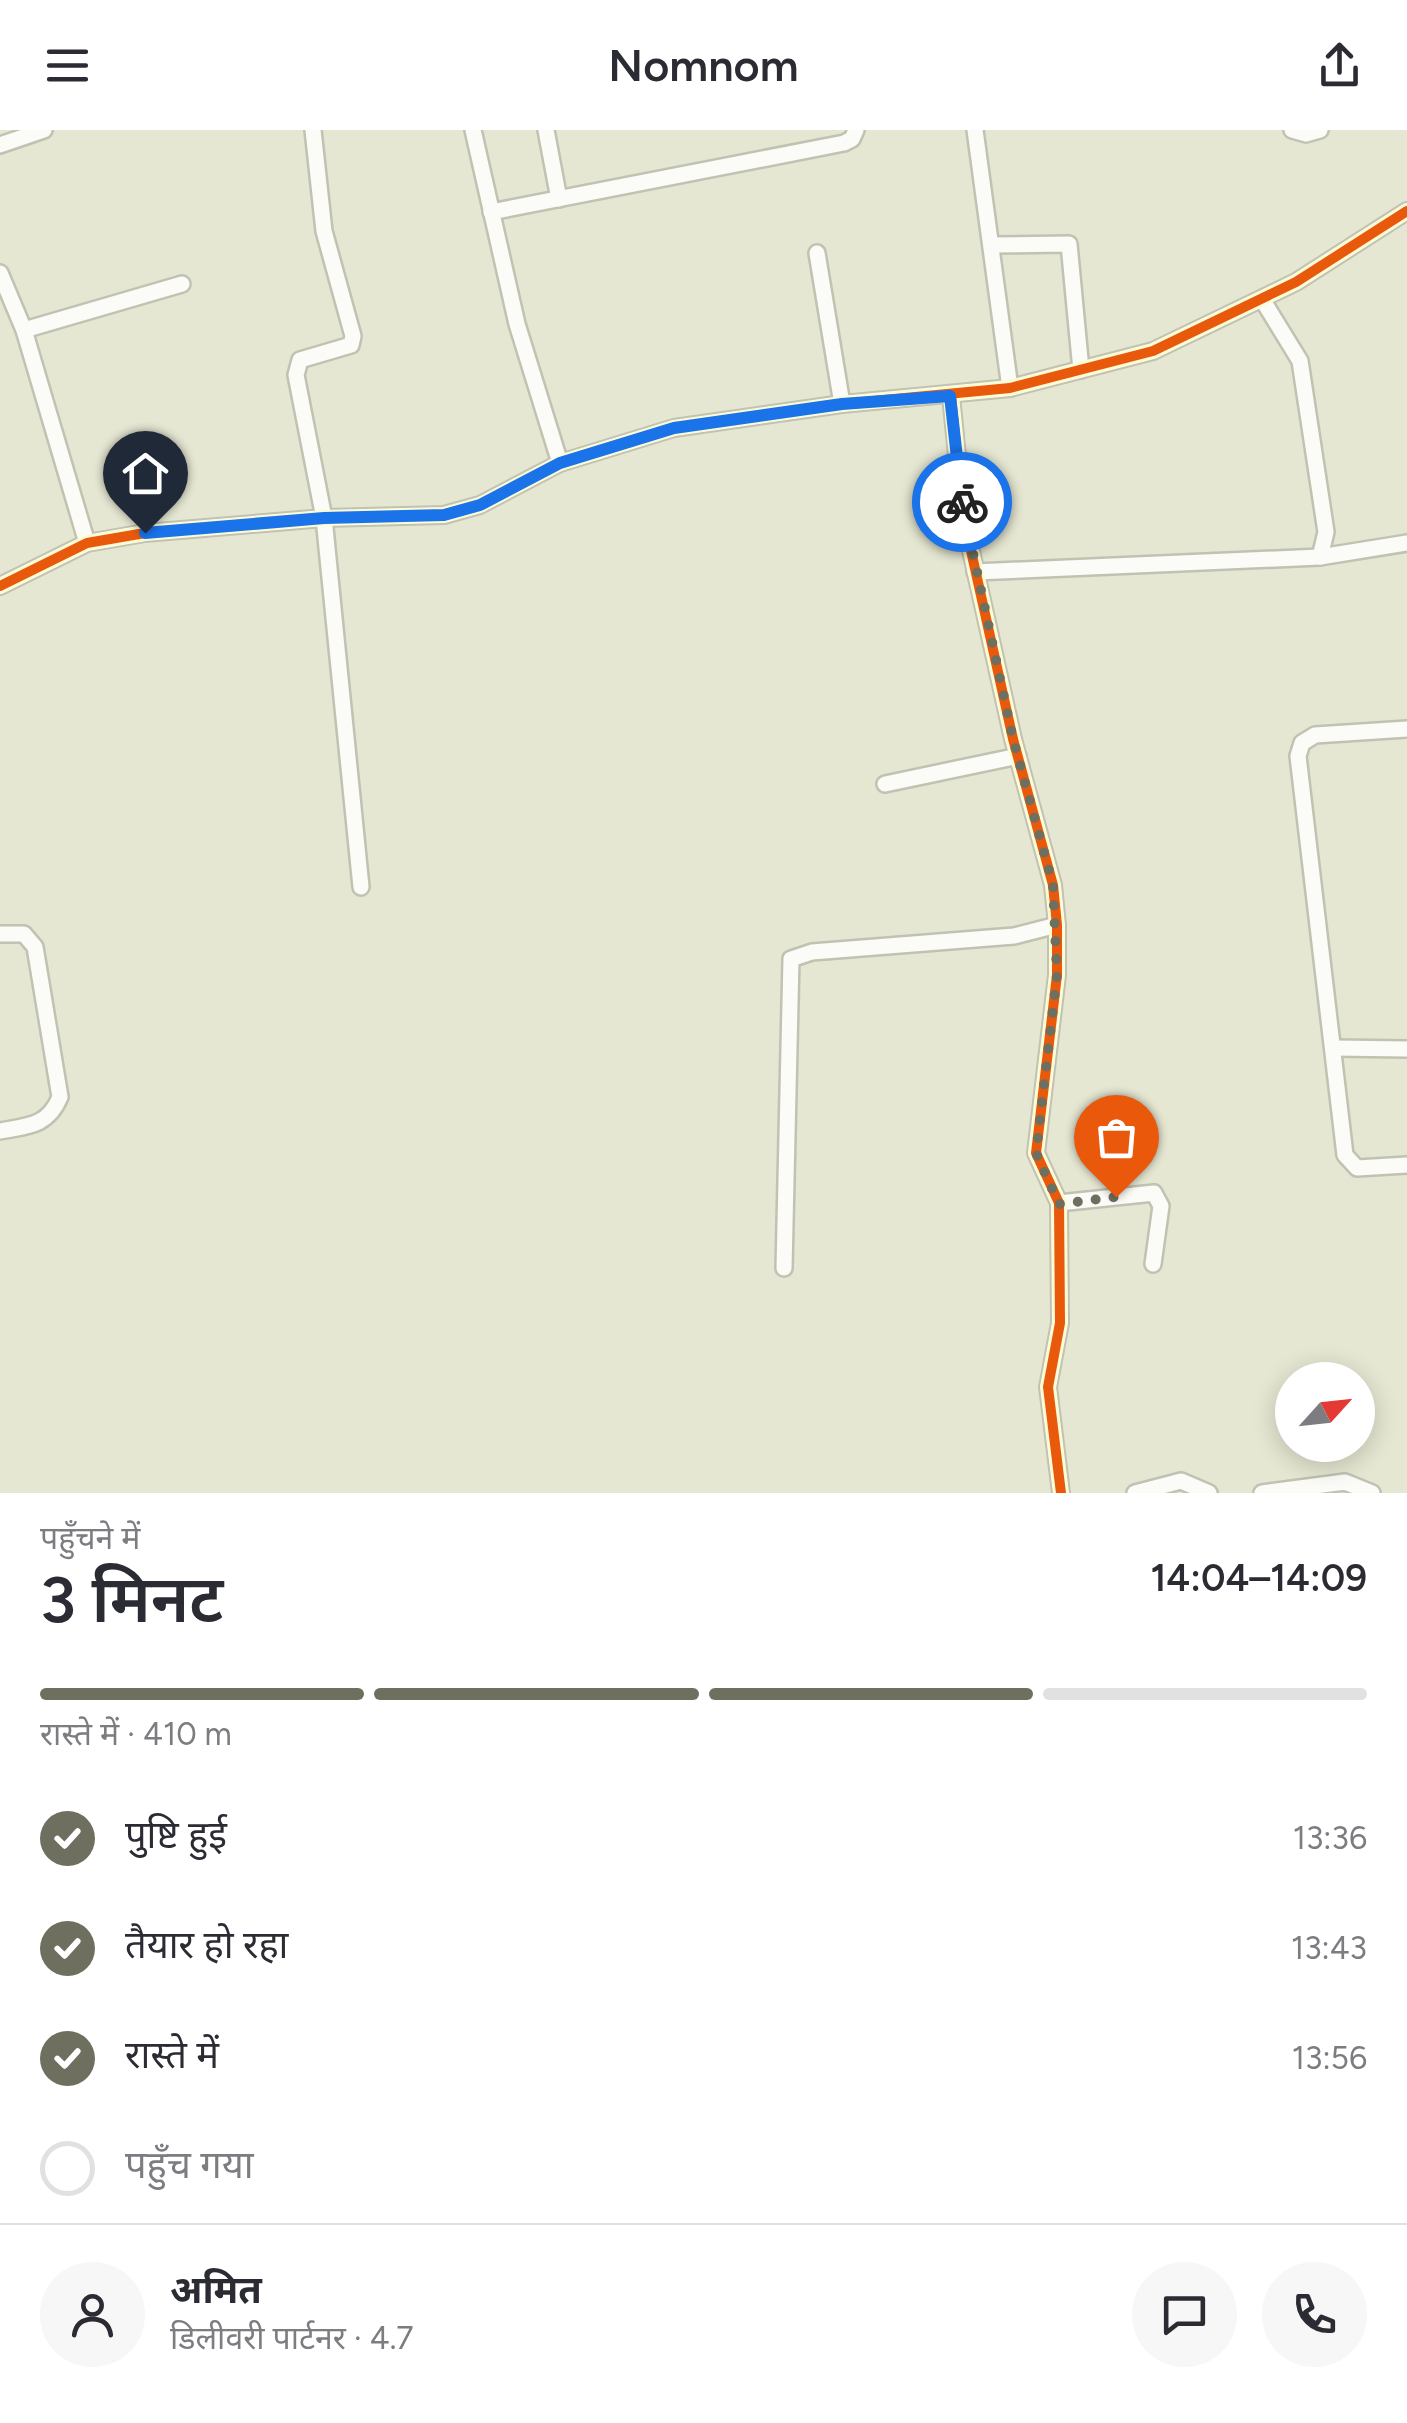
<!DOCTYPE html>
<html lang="hi">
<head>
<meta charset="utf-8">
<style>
	body { margin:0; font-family:Figtree,"Noto Sans Devanagari",sans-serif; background:#f7f7f7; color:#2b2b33; height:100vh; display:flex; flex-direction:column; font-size:38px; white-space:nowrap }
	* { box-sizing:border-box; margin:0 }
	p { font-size:32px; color:#7c7c81 }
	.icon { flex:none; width:55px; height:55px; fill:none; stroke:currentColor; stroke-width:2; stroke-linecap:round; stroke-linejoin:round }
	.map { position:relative; height:1363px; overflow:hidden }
	.drawer { display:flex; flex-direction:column; background:#fff; flex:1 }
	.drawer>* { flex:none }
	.needle { width:65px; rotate:63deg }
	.fabs { position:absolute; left:1275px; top:1232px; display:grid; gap:20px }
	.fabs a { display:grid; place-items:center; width:100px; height:100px; border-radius:50%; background:#fff; box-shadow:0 5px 25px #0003; font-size:50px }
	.pin { position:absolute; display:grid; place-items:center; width:85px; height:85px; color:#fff; margin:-102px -42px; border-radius:50% 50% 50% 0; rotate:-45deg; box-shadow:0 0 10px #0007 }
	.pin .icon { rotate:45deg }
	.courier { position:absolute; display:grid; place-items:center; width:100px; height:100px; margin:-50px; border:8px solid #1a73e8; border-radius:50%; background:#fff; color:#222; box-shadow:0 2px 12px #0007 }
	.head em { font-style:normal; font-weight:600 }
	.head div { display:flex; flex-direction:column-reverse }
	.head { display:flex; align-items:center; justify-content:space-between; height:170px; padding:0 40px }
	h1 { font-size:65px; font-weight:600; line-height:75px }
	.bar { display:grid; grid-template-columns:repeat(4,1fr); gap:15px 10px; align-content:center; height:120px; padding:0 40px }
	.bar i { height:12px; border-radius:8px; background:#e1e1e2 }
	.bar .current { background:#6e6f5e }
	.bar p { grid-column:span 4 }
	.line { display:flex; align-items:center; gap:25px; padding:0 40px; border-top:2px solid #e1e1e2 }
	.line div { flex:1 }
	.round { display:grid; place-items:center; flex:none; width:105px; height:105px; border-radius:52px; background:#f7f7f7 }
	ol { padding:0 40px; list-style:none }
	li { display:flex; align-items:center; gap:30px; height:110px }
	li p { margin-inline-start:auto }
	li .icon { padding:10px; border-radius:50%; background:#6e6f5e; color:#fff; stroke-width:4 }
	li:last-child { color:#7c7c81 }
	li i { width:55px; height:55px; border:5px solid #e1e1e2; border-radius:50% }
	header { display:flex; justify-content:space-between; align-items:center; height:130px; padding:0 40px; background:#fff; font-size:45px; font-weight:600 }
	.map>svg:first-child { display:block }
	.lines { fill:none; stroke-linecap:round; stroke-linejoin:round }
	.minor-casing { stroke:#c1c2b1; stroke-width:20 }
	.minor { stroke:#fbfbf8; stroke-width:15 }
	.cycleway-casing { stroke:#fbfcd7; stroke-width:16 }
	.cycleway { stroke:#e8590c; stroke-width:10 }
	.done { stroke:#6e6f5e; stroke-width:10; stroke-dasharray:0 18 }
	.route { stroke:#1a73e8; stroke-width:12 }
</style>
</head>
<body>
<header><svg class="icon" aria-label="menu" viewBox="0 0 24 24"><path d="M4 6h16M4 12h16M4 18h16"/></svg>Nomnom<svg class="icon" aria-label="share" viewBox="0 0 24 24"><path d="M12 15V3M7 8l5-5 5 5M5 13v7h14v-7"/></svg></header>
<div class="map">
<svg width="1407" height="1363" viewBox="0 0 1407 1363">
	<rect width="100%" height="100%" fill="#e6e7d2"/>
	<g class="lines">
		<g class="minor-casing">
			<g id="minor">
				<polyline points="313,0 324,101 353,206 351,215 300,230 296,245 324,388 361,757"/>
				<polyline points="473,0 517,194 560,333"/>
				<polyline points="546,0 559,69"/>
				<polyline points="975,0 1010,258"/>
				<polyline points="1292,0 1306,4 1320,0"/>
				<polyline points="0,15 44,0"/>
				<polyline points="491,82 844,13 852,9 856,0"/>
				<polyline points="991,115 1069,114 1081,240"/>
				<polyline points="817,123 842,274"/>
				<polyline points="0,143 24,200 87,413"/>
				<polyline points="1262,169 1300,231 1326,402 1320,427"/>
				<polyline points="24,200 182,154"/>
				<polyline points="951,266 963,385 1013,609 1053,755 1057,795 1057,845 1036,1023 1059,1073 1060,1193 1048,1257 1061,1363"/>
				<polyline points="975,442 1320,427 1407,413"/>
				<polyline points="0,456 87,413 145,403 324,388 444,385 480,375 560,333 674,298 842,274 1010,258 1153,221 1296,152 1407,81"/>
				<polyline points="1407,599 1315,605 1302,613 1298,626 1345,1025 1357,1038 1407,1035"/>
				<polyline points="885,654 1018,626"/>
				<path d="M0,804H24L35,817L60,967C48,996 28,996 0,1001"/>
				<polyline points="1334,918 1407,919"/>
				<polyline points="1059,1073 1154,1063 1161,1076 1153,1134"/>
				<polyline points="784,1138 791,829 812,822 1014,806 1057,795"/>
				<polyline points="1135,1363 1181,1351 1209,1363"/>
				<polyline points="1262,1363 1345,1352 1372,1363"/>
			</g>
		</g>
		<use href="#minor" class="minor"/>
		<g class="cycleway-casing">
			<g id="cycleway">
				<polyline points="951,266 963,385 1013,609 1053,755 1057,795 1057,845 1036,1023 1059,1073 1060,1193 1048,1257 1061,1363"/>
				<polyline points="0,456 87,413 145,403 324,388 444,385 480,375 560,333 674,298 842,274 1010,258 1153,221 1296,152 1407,81"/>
			</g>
		</g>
		<use href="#cycleway" class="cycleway"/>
	</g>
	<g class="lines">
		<polyline class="done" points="962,372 1013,609 1053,755 1057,845 1036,1023 1059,1074 1116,1067"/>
		<polyline class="route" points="145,403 324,388 444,385 480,375 560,333 674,298 842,274 950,266 962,372"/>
	</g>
</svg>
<div class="fabs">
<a><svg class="needle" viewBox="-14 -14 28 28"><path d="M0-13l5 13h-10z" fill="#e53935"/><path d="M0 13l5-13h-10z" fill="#7c7c81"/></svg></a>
</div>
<div class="pin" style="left:1116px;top:1067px;background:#ea580c"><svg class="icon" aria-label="bag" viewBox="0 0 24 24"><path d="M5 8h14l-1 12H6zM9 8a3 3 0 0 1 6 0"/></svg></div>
<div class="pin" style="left:145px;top:403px;background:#1f2937"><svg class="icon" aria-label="home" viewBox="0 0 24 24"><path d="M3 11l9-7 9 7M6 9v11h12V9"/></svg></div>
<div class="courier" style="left:962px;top:372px"><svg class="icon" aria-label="bike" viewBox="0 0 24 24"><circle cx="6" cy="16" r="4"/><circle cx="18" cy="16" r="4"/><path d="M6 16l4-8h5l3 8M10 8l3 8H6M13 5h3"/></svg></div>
</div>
<section class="drawer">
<div class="head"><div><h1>3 मिनट</h1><p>पहुँचने में</p></div><em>14:04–14:09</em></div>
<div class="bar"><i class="current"></i><i class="current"></i><i class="current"></i><i></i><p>रास्ते में · 410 m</p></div>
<ol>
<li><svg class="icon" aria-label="check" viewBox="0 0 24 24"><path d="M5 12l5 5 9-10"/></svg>पुष्टि हुई<p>13:36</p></li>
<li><svg class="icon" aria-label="check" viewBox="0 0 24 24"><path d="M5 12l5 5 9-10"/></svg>तैयार हो रहा<p>13:43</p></li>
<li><svg class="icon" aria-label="check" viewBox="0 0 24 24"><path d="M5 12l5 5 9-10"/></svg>रास्ते में<p>13:56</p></li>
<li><i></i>पहुँच गया</li>
</ol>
<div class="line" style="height:180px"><a class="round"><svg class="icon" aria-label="person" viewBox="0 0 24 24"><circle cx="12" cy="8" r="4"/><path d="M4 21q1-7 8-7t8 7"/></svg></a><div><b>अमित</b><p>डिलीवरी पार्टनर · 4.7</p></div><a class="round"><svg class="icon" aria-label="chat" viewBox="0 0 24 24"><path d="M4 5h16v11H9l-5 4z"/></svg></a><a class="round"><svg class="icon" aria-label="phone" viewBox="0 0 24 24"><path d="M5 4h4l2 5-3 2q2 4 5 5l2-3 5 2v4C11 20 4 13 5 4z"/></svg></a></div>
</section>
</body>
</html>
